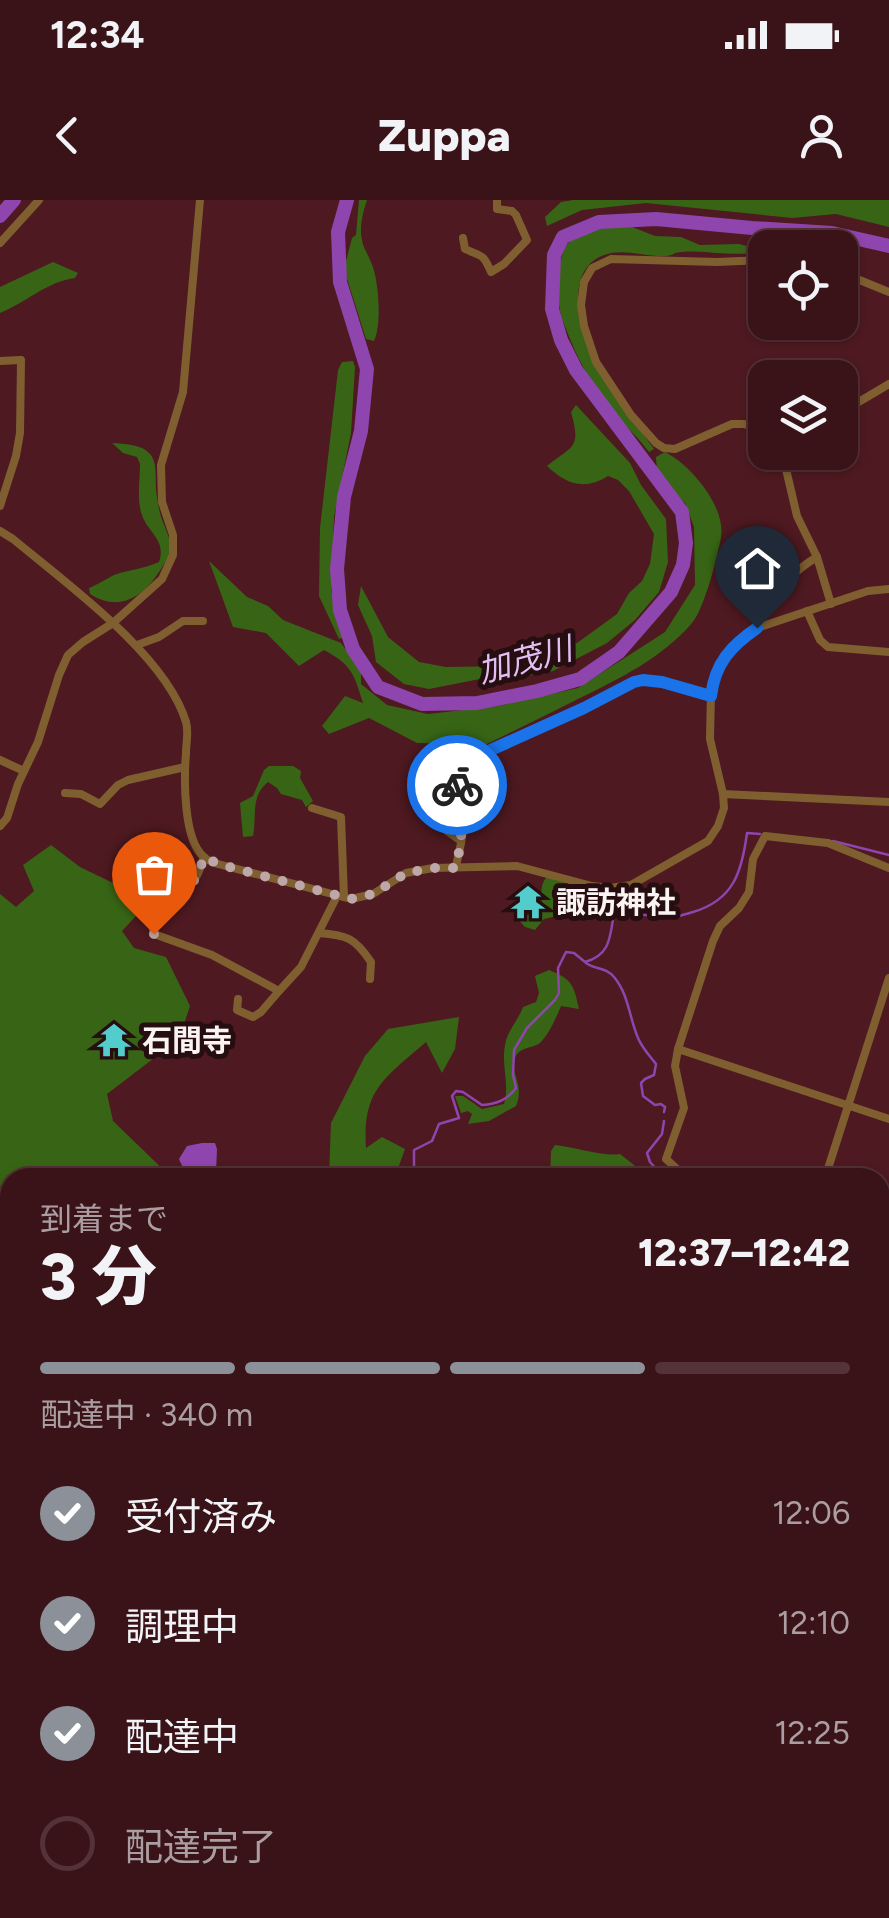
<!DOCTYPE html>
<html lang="ja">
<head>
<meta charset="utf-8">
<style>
	body { margin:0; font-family:Figtree,"Noto Sans JP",sans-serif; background:#411c21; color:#f1f3f6; height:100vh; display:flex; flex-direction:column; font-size:38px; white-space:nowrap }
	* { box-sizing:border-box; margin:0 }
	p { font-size:32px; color:#ab9ea2 }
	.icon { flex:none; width:55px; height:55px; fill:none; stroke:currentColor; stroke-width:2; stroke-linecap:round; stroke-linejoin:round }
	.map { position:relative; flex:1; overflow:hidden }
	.panel { position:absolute; left:0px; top:968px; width:890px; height:752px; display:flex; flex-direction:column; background:#3a1318; border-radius:30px 30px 0 0; box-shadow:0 2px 8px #0004,0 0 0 2px #543237 }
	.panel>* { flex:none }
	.tools { position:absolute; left:748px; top:30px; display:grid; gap:20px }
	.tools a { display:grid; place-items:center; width:110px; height:110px; border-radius:20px; background:#3a1318; box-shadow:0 2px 8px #0004,0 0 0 2px #543237; font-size:50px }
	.pin { position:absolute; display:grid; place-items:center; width:85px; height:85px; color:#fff; margin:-102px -42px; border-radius:50% 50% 50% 0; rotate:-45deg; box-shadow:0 0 10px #0007 }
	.pin .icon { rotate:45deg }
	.courier { position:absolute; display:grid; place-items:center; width:100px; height:100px; margin:-50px; border:8px solid #1a73e8; border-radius:50%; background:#fff; color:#222; box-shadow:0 2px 12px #0007 }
	.headline em { font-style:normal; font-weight:800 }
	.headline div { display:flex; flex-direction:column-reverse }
	.headline { display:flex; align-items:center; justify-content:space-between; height:170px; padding:0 40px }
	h1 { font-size:65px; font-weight:800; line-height:75px }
	.bar { display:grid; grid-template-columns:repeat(4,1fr); gap:15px 10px; align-content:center; height:120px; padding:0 40px }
	.bar i { height:12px; border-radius:8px; background:#543237 }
	.bar .selected { background:#8c9099 }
	.bar p { grid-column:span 4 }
	ol { padding:0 40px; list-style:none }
	li { display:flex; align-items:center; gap:30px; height:110px }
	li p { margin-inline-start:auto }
	li .icon { padding:10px; border-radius:50%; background:#8c9099; color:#fff; stroke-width:4 }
	li:last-child { color:#ab9ea2 }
	li i { width:55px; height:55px; border:5px solid #543237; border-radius:50% }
	.status { display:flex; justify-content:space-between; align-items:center; height:70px; padding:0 50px; background:#3a1318; direction:ltr }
	.status svg { height:28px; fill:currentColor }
	header { display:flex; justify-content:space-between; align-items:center; height:130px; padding:0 40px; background:#3a1318; font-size:45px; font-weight:800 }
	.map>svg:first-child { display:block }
	.green { fill:#386515 }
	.water { fill:#8f45ae }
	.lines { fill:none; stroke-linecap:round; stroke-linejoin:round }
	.stream { stroke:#8f45ae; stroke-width:2.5 }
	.river { stroke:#8f45ae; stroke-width:14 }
	.street { stroke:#7f5f30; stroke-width:8 }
	.done { stroke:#bea7a9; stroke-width:10; stroke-dasharray:0 18 }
	.route { stroke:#1a73e8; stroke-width:12 }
	.labels { text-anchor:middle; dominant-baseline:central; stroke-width:10; stroke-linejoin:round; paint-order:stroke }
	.poi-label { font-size:30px; font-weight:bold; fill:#faf3f3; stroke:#250d10; text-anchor:start }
	.water-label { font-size:32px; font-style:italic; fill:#e2bff3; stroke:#250d10 }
</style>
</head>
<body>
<div class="status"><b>12:34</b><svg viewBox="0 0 49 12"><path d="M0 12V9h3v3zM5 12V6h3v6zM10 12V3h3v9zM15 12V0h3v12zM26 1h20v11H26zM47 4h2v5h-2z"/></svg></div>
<header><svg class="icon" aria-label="back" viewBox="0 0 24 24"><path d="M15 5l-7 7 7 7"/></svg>Zuppa<svg class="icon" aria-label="person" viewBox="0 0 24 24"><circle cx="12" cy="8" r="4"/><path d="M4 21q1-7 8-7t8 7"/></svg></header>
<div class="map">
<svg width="889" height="1718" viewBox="0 0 889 1718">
	<rect width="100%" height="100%" fill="#4e1920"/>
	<g class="green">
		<path d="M359,0H367C363,12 359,27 362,40C363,48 368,54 371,62C379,79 382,125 374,141L366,139L344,69L352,38L356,35Z"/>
		<polygon points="573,0 889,0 889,27 836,14 792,18 646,3 582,10 547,26 545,17 561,2"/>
		<path d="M627,25L655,36L681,37L700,45L739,44L751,47V53C727,56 704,50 681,52C670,53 677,55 666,56C645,57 624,48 604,55C562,70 580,136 596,166C611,196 634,221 654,249L649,252C634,231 613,217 599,194C585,173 573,148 564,124C555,102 553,51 575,37C591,26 609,26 627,25Z"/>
		<path d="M53,62L78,73L75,78C46,82 27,102 0,113V87Z"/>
		<polygon points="353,161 355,167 351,233 334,317 331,389 333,402 345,437 339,439 319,396 320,328 338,170 342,162"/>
		<path d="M576,205L630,263L641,285L666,319L668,362L659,392L635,420L607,443L553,471L521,477L485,478L429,489L404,484L376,462L372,436L358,405L361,386L388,437L419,462L446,467L513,466L540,452L577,443L617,414L629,393L642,381L650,364L654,334L629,291L618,280L608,276C584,291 566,284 547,266C574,245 581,248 571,212Z"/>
		<path d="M112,243C123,244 141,244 149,253C158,261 155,279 156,290C157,297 158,305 160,313C163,325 171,337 171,350C171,358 168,358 164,364C148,392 123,415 90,394L89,388C99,384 106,379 114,375C128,370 144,369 159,362C167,339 146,332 141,312C137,298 140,278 140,264L137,257L123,253Z"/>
		<path d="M665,252C691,265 726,307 721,337C718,355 704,410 692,423C662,458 619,479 578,499C544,516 510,533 475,550L457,544L417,543L369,518L329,534L322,526L345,496L363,503C354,474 352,465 324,450L299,466L266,433L233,427L209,361L247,397L268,406L283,420L341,443L361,470V484L387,505L428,514L498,506L578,488L665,432L695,385L694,327L685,303L667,287L657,271L656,257Z"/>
		<path d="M269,566H293L301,571L300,578L313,601L306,607L302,600L281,594L277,588L268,582C250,596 257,617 253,636L243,637L240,603L253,596L264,570Z"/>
		<polygon points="51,645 80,667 150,701 122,731 134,748 166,757 190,806 179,839 107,894 113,921 171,977 10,978 10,1710 565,1710 573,1715 585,1717 594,1710 608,1710 609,1718 0,1718 0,694 16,707 34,691 23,665"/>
		<path d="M548,676L583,690L586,694L566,714L544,719L535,730L525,727L515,716V712L528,715L538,710L542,704C542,693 539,684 548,676Z"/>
		<path d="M549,770C572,779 574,785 579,809L561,806C556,818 550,832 541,842C534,849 519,846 515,858C510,875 525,885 516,906L489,921L468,924L472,914L468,911L461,913L455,896H463L482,909L504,904C510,884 501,866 505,845C507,831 518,821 523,807L536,802L539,793L535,776Z"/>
		<path d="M459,817L455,849L442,873L426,842C385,878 362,889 366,948L382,937L405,949L395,977H235L264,967L329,976L331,923L365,856L388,829Z"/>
		<path d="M555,945C575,947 604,957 620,954L644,973L645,977H550L551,951Z"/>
		<polygon points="889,1394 889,1718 852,1718 850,1710 880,1710 880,1396"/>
	</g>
	<polygon class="water" points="202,943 215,943 217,949 216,972 211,977 187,977 179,959 187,946"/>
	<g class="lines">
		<g class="stream">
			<polyline points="833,641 889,655"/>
			<path d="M586,763C596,770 606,767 614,777C629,795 629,817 638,838C642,848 650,856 656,864L654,875L645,879L641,883L643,896L655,905L661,904L665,907L664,912"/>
			<polyline points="664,921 662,934 647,953 650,962 664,978"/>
			<path d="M411,978L414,967V950L432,941L439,924L459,918L452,896L456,891L463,892L482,905C497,904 507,900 516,888L513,875L514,850L527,828L555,800L559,793L558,768L566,752L574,753L585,762C611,755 610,736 614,713C633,710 650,718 669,718C677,717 686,714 693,712C734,700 742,671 747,633L760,634"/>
		</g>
		<g class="river">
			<polyline points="347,0 338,32 340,82 367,169 361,231 344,297 337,369 340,410 353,449 378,487 422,504 477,503 537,491 580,479 619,452 671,392 683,365 686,343 682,312 576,170 561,140 552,109 554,55 563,37 599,22 656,19 752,28 832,33 889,46"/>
			<polyline points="0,16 14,0"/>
		</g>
		<g class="street">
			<path d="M463,38L465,49C482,57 483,53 491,72L504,64L527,40L516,15L512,11L497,9V0"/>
			<polyline points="0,43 39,0"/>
			<polyline points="765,60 717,62 611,59 592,68 584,82 581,105 584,126 596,162 631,215 656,243 664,248 675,249 732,224 744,224 756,228 765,236"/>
			<polyline points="840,75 857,79 889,92"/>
			<polyline points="0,161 21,160 20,233 16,256 0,306"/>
			<polyline points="840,213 889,184"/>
			<polyline points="782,252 797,316 817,357 831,404"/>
			<path d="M0,331L13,339C66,383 166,455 186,522C189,532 186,543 186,553C184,578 183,640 204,657C208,661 213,662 218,664L351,699L373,694L406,673L433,668L517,666L592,686L610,688L631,685L708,641L718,626L724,608L723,594L710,539L711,491L717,471L732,446L757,428L868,391L889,389"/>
			<polyline points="807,411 820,440 828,447 889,452"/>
			<path d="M757,428L756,418C772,394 792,372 817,357"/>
			<polyline points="137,445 159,437 183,421 203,421"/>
			<polyline points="0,560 24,571"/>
			<polyline points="65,593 81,594 100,604 118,585 128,580 185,567"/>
			<polyline points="723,594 889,602"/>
			<polyline points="312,608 341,617 344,697"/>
			<polyline points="445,618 447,631 461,641"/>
			<polyline points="0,626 7,618 18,584 38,542 59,475 68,455 83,442 113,423 162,379 173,355 173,335 162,302 161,265 183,192 200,0"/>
			<path d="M204,657C200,668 198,678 189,686C173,701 146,707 154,734L212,755L279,791L301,767L337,696"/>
			<path d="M456,667C458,654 463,640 463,627C464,601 449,577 473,558L584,508L634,482L643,480L662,483L711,496"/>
			<path d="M319,733C347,735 355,738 371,762L370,779"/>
			<polyline points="238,799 237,810 253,817 261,812 279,791"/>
			<polyline points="678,849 889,919"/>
			<polyline points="678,978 677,969 666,959 684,908 675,866 678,849 713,741 720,726 739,708 749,692 753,659 765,636 828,643 889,668"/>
			<polyline points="825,978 889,778"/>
			<polyline points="880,1160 889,1163"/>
			<polyline points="880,1234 889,1239"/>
			<polyline points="677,1710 678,1718"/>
		</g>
	</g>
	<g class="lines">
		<path class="done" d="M154,734C146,707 173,701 189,686C198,678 200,668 204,657L218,664L351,699L373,694L406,673L433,668H456C462,638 465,614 457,585"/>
		<path class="route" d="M457,585L464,566L473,558L584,508L634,482L643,480L662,482L711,496C715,463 731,446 757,428"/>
	</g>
	<defs>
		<g id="temple-bare" transform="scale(2.7)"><path d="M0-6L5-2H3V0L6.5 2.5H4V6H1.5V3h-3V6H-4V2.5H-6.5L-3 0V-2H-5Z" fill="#52cdcc" stroke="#250d10" stroke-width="2.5" paint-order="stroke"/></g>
	</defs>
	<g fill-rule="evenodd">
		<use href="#temple-bare" x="528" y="702"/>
		<use href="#temple-bare" x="114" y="840"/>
	</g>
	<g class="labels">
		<g class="poi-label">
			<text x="556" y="702">諏訪神社</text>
			<text x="142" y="840">石間寺</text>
		</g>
		<g class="water-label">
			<text transform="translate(525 460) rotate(-15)">加茂川</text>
		</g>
	</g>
</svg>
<div class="tools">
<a><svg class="icon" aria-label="locate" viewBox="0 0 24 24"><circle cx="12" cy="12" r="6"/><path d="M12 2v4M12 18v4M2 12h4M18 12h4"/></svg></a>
<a><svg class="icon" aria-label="layers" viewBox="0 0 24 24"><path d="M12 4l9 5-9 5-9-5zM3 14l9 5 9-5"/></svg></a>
</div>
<div class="pin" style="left:154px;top:734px;background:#ea580c"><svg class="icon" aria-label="bag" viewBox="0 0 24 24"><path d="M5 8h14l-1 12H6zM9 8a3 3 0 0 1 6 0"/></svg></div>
<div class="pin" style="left:757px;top:428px;background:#1f2937"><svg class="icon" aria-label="home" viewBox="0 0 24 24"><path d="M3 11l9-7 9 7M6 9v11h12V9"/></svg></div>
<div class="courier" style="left:457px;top:585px"><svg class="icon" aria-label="bike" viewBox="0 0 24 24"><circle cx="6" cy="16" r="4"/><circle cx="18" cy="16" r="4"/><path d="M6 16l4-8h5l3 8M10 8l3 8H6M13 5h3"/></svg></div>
<section class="panel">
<div class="headline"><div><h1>3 分</h1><p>到着まで</p></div><em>12:37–12:42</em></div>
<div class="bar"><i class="selected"></i><i class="selected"></i><i class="selected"></i><i></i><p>配達中 · 340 m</p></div>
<ol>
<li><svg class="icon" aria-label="check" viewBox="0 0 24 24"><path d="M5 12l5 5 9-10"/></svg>受付済み<p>12:06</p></li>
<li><svg class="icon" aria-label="check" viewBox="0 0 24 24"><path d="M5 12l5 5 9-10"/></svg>調理中<p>12:10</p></li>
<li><svg class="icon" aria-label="check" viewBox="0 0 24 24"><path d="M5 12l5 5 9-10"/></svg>配達中<p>12:25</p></li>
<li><i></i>配達完了</li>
</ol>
</section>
</div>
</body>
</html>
